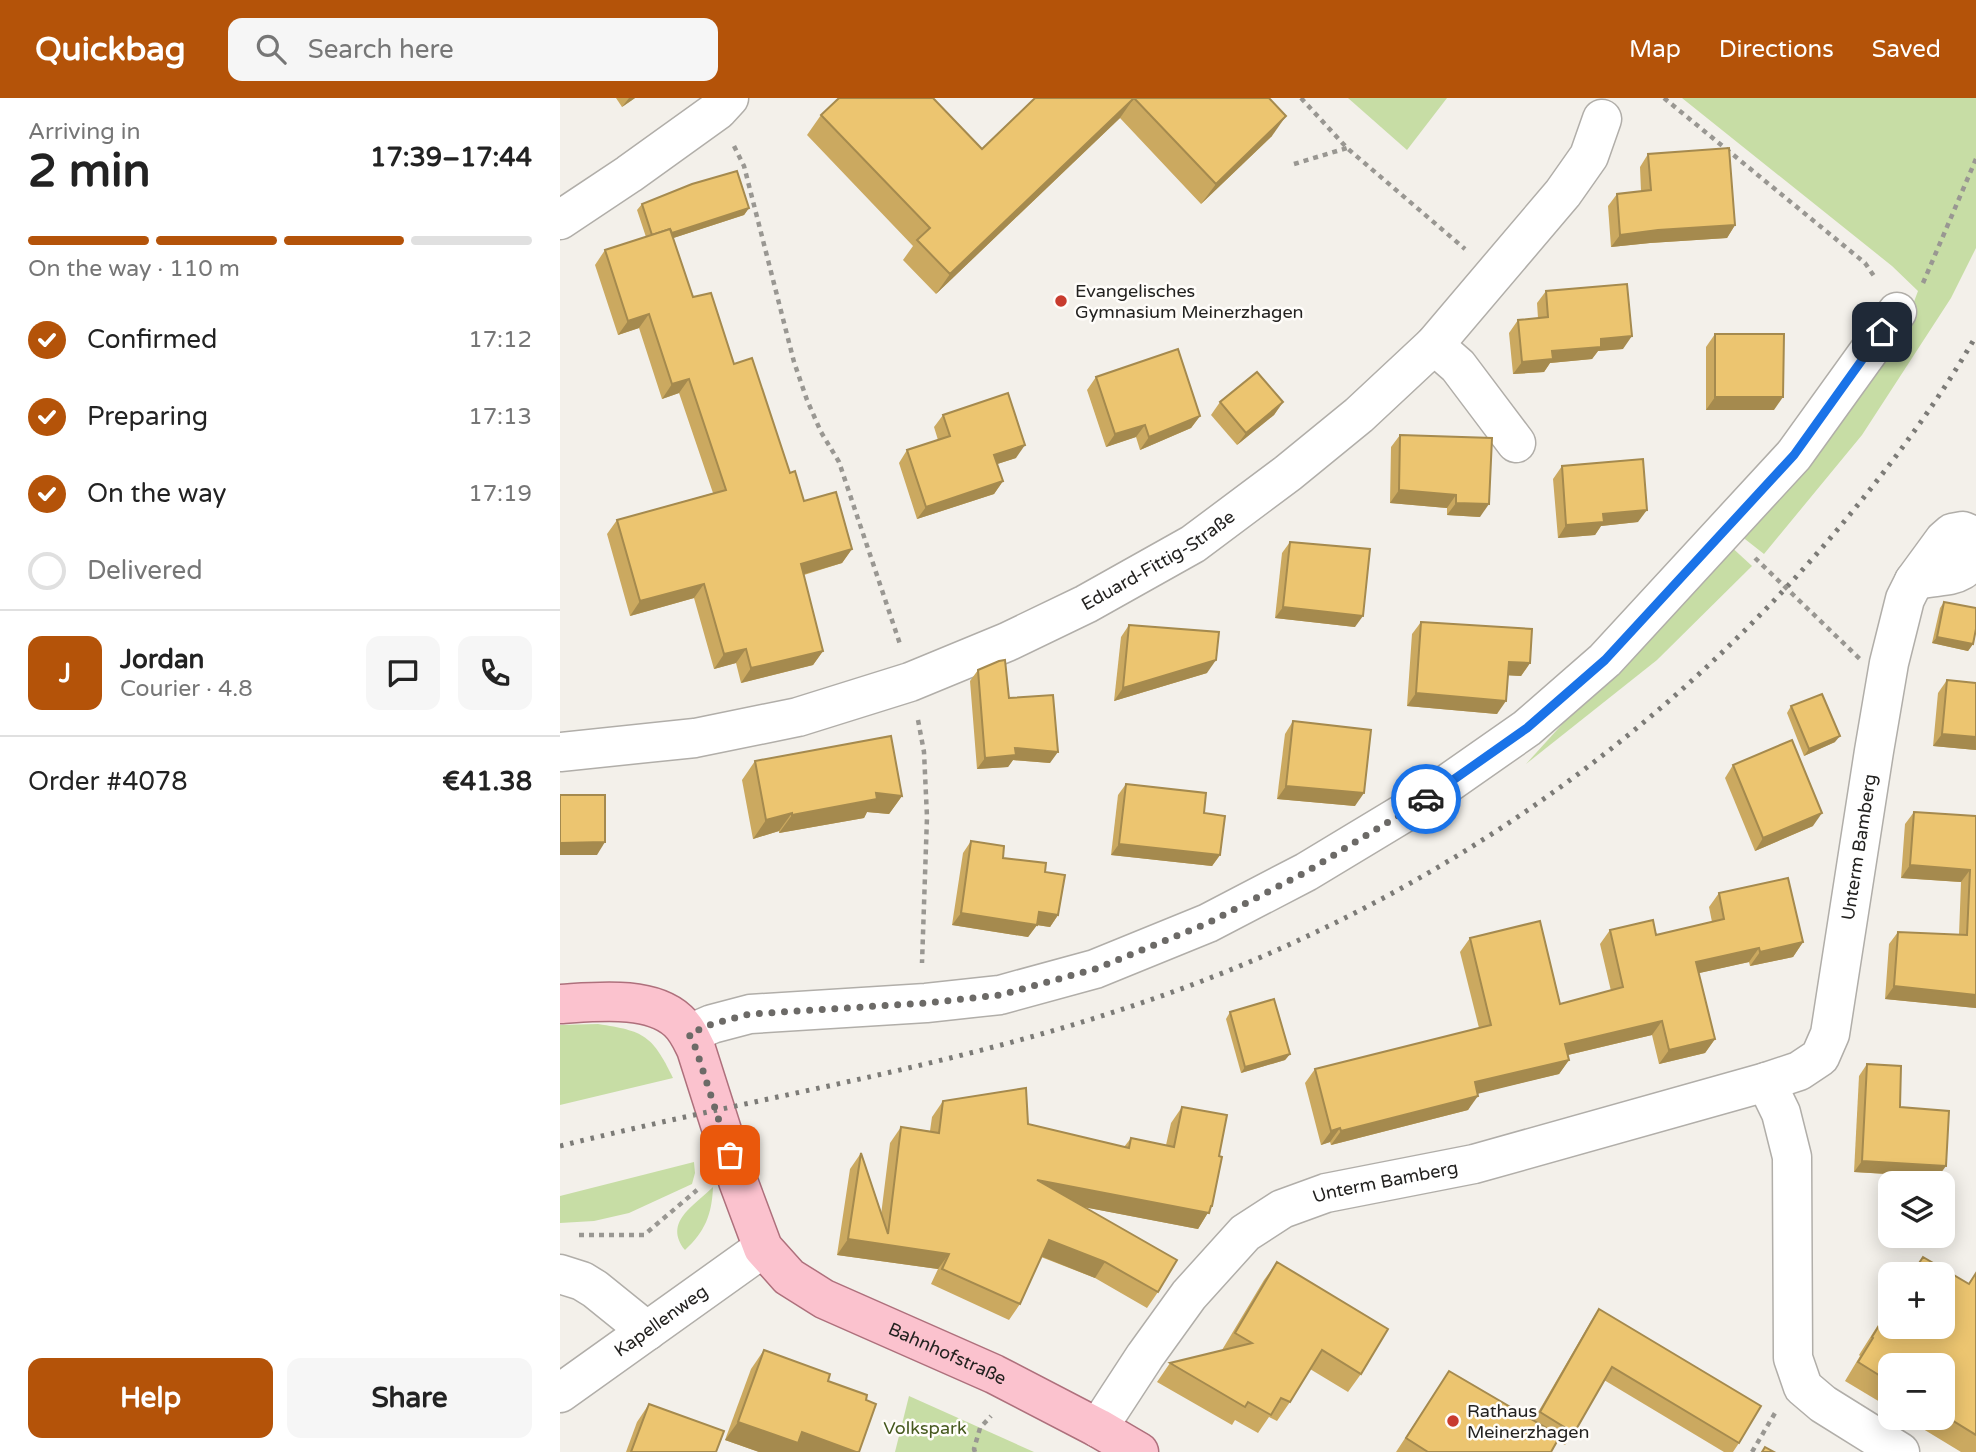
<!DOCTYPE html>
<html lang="en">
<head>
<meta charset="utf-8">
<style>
	body { margin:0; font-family:"Varela Round",sans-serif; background:#f6f6f6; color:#222; height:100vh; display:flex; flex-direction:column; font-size:26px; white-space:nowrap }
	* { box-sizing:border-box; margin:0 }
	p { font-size:23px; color:#767676 }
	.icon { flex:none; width:38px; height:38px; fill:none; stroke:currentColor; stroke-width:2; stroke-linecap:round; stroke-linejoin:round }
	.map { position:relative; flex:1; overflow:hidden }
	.side { display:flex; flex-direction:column; background:#fff; width:560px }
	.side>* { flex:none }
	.buttons { position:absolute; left:1318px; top:1073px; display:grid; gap:14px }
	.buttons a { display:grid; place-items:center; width:77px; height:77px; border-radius:14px; background:#fff; box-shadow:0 4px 18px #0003; font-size:35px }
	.pin { position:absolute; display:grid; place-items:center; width:60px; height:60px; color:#fff; margin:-30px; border-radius:14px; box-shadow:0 4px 10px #0006 }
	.courier { position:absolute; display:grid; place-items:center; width:70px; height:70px; margin:-35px; border:5px solid #1a73e8; border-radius:50%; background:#fff; color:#222; box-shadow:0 2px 9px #0007 }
	.summary em { font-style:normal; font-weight:700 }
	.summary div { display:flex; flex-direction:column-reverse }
	.summary { display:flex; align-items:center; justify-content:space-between; height:119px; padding:0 28px }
	h1 { font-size:46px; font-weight:700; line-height:52px }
	.bar { display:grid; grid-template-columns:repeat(4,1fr); gap:10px 7px; align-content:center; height:84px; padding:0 28px }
	.bar i { height:9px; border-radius:5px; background:#e0e0e0 }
	.bar .active { background:#b45309 }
	.bar p { grid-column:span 4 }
	.line { display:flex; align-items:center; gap:18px; padding:0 28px; border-top:2px solid #e0e0e0 }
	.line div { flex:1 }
	.round { display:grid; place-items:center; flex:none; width:74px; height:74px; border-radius:14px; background:#f6f6f6 }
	ol { padding:0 28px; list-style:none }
	li { display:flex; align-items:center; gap:21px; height:77px }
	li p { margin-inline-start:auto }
	li .icon { padding:7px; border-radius:50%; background:#b45309; color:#fff; stroke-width:4 }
	li:last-child { color:#767676 }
	li i { width:38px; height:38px; border:4px solid #e0e0e0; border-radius:50% }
	.action { display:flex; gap:14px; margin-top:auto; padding:14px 28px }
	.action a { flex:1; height:80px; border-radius:14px; background:#b45309; color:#fff; font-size:28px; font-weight:700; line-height:80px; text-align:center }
	.action a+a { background:#f6f6f6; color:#222 }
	header { display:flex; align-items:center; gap:42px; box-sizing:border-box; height:98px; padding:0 35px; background:#b45309; color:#fff }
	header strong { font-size:33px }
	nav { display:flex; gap:38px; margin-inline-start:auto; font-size:24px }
	.search { width:490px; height:63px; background:#f6f6f6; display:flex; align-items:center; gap:18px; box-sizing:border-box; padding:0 24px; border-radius:14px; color:#767676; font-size:26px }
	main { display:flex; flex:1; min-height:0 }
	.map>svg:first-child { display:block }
	.green { fill:#c7dda5 }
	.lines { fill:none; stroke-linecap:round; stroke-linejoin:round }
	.minor-casing { stroke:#b1aea9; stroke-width:41 }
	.major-casing { stroke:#ae707c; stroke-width:41 }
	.path { stroke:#999792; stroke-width:4.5; stroke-dasharray:5 5; stroke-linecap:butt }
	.minor { stroke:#fff; stroke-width:38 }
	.major { stroke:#fbc2ce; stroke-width:38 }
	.rail { stroke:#7c7b77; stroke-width:5; stroke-dasharray:3.5 7; stroke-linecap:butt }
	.path-bridge { stroke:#999792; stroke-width:4.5; stroke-dasharray:5 5; stroke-linecap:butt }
	.wall { fill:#cba960 }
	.shaded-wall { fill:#a58a4e }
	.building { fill:#ecc570; stroke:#a58a4e; stroke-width:2 }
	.done { stroke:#6c6a67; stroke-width:7; stroke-dasharray:0 12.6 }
	.route { stroke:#1a73e8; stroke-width:9 }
	.poi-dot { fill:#c83b2e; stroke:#fffdfa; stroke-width:2.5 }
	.labels { text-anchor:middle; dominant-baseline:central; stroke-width:5; stroke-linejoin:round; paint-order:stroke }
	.poi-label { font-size:18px; fill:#232220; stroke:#fffdfa; text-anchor:start }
	.street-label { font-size:18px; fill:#232220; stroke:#fffdfa }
	.park-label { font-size:18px; fill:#46591f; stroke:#fffdfa }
</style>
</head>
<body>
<header>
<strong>Quickbag</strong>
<div class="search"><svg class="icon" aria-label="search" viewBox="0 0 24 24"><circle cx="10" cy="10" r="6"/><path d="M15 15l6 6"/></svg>Search here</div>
<nav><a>Map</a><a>Directions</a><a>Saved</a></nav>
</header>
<main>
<section class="side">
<div class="summary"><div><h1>2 min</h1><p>Arriving in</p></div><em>17:39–17:44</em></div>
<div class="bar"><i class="active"></i><i class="active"></i><i class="active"></i><i></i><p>On the way · 110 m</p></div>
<ol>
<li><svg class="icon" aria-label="check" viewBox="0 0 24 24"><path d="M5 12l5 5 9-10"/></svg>Confirmed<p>17:12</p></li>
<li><svg class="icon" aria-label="check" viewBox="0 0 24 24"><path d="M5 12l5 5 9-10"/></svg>Preparing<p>17:13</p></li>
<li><svg class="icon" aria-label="check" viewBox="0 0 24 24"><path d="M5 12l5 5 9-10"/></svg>On the way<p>17:19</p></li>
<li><i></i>Delivered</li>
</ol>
<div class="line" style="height:126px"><b class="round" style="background:#b45309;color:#fff">J</b><div><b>Jordan</b><p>Courier · 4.8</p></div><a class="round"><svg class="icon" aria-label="chat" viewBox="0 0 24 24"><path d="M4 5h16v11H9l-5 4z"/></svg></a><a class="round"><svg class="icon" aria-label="phone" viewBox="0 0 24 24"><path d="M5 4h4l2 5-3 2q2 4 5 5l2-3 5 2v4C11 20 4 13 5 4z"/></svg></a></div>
<div class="line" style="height:91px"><div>Order #4078</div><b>€41.38</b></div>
<div class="action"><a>Help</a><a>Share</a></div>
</section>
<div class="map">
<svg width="1416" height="1354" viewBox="0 0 1416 1354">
	<rect width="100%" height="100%" fill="#f3f0ea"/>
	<g class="green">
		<polygon points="788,0 887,0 847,52"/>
		<polygon points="1122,0 1416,0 1416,150 1391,200 1302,337 1204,456 1176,434 1352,209 1358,193 1332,168"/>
		<polygon points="1167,445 1192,468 1097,562 966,666"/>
		<path d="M38,926C84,933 92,937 113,980L0,1007V927Z"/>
		<polygon points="134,1064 135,1075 132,1086 69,1115 34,1123 0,1125 0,1098"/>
		<path d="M153,1089C152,1116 145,1134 125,1152C103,1124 134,1108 153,1089Z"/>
		<polygon points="349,1298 474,1354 335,1354"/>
	</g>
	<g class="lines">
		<g class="minor-casing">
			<g id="minor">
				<polyline points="0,122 69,76 158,12 169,0"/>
				<polyline points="874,247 898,268 956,345"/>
				<path d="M1354,483C1383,474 1407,486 1416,448"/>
				<path id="s1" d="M0,654L135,640L238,619L350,584L447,544L526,506L633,446L728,375L799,317L874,247L1003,95L1029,58L1042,21"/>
				<polyline points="129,936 152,926 190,916 366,905 440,897 535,871 648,825 746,774 857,707 967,630 1045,562 1234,357 1337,214"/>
				<polyline points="1206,984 1221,1015 1232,1059 1233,1260 1243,1289 1263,1306 1340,1354"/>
				<polyline points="0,1176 22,1183 35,1191 87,1233"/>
				<path id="s2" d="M0,1295L203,1150"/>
				<path id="s3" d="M538,1330L585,1258L629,1197L685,1135L722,1111L766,1095L914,1066L1206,984L1239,973L1260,959L1270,936L1314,653L1329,565L1345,501L1354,483L1384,442L1392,435L1403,433L1412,437L1416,448"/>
			</g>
		</g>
		<g class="major-casing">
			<g id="major">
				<path id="s4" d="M0,906C35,904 90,897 118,923C127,931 131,941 136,951L178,1083L203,1150L229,1179L264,1201L434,1276L538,1330L579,1354"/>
			</g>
		</g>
		<g class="path">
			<polyline points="741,0 787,50 905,151"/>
			<polyline points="1104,0 1305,165 1316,181"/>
			<polyline points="174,48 184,68 234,264 247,302 261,334 279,364 340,546"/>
			<polyline points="734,66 787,50"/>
			<polyline points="1363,185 1416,61"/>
			<polyline points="358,622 364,654 367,719 362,865"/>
			<polyline points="19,1137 84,1137 137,1092"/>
			<polyline points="415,1354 414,1351 420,1330 431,1318"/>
			<polyline points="1192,1354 1215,1315"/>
		</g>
		<use href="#minor" class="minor"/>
		<use href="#major" class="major"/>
		<path class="rail" d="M0,1048C189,1001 384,971 569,909C840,820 1081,660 1267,444C1322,379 1374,311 1416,238"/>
		<polyline class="path-bridge" points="1195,460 1302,563"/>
	</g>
	<g class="wall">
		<polygon points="56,0 75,0 62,9"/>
		<polygon points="475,0 709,0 712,38 641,106 560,20 376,196 343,162 353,148 247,37 261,17 422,51"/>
		<polygon points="1088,56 1175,127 1167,140 1090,145 1051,149 1048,108 1057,96 1081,93 1080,69"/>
		<polygon points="82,106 189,110 184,117 113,140 133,199 174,266 244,403 292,451 282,465 244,477 263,553 253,567 181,585 176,565 154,571 134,500 70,518 47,436 57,422 153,395 119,295 102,301 79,230 58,237 35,167 45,152 86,139 77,112"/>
		<polygon points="986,193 1063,251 1038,253 1032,261 990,265 984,274 953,276 949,235 958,222 978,220 977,205"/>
		<polygon points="1155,236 1214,312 1146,312 1146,249"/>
		<polygon points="536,279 640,318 631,330 580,352 576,339 546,349 527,292"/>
		<polygon points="660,304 723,304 714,317 677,347 651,317"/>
		<polygon points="383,317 456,360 437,366 443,383 434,396 357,421 339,365 347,352 378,342 374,329"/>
		<polygon points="840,337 920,419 887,417 887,410 830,405 831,349"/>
		<polygon points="1002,368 1078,424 1041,428 1035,437 998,440 993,381"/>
		<polygon points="730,444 795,529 715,520 722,455"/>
		<polygon points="1384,504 1413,546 1408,553 1372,545 1380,510"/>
		<polygon points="861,524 970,565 961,578 948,577 937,616 847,608 852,536"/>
		<polygon points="569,527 647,575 554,603 561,539"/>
		<polygon points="418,572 449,600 490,665 453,662 448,669 417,671 410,583"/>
		<polygon points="1387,582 1416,652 1373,648 1378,595"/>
		<polygon points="1231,608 1275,644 1244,658 1227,615"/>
		<polygon points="733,623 795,708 717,701 725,636"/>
		<polygon points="195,663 342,698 329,716 307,714 304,720 219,735 219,733 193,741 182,682"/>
		<polygon points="1173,667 1253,728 1195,753 1165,680"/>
		<polygon points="566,686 644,715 660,757 652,768 551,757 558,697"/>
		<polygon points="1354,714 1416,718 1416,910 1325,901 1329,846 1338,834 1399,837 1401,784 1341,780 1345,726"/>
		<polygon points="411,743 443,760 485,774 498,817 490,829 477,827 468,839 392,827 403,755"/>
		<polygon points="1159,795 1243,844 1233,859 1190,868 1189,864 1139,875 1155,941 1145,955 1099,966 1092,937 1008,957 1009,962 999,976 917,995 908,1012 771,1047 770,1044 761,1047 745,985 755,971 919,930 900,854 910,840 1000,906 1051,893 1040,846 1050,832 1096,837 1152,824 1149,809"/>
		<polygon points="670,914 730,956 725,962 681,975 666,921"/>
		<polygon points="1307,966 1340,1009 1378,1079 1294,1074 1299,978"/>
		<polygon points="383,1003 468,1026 564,1049 571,1040 606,1047 611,1025 622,1009 659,1058 652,1108 638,1131 524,1109 598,1194 587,1210 535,1180 481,1159 460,1206 449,1222 371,1186 378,1171 277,1157 290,1071 301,1055 321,1117 330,1045 341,1029 370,1033 372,1019"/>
		<polygon points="1363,1159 1408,1186 1416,1175 1416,1354 1401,1354 1345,1320 1382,1320 1382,1267 1330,1267 1330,1310 1285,1283 1300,1258 1299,1257 1330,1208 1330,1228 1382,1176 1350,1176"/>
		<polygon points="717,1164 801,1276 788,1294 750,1271 730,1304 717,1323 709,1319 698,1335 675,1322 672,1327 597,1284 610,1265 662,1252 704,1182"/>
		<polygon points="1039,1211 1179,1345 1173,1354 1164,1354 1044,1282 1014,1335 1005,1347 997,1343 991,1354 836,1354 889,1273 973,1323 1031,1223"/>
		<polygon points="204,1252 306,1302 299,1354 199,1354 165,1342 191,1271"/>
		<polygon points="89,1306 156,1354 66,1354 77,1324"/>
	</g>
	<g class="shaded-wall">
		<polygon points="69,0 75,0 62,9"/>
		<polygon points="574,0 560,20 376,196 390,176"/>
		<polygon points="726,18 712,38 641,106 656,86"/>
		<polygon points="189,110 184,117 89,148 94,141"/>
		<polygon points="1175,127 1167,140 1090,145 1051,149 1060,137 1098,132"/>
		<polygon points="89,216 79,230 58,237 68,223"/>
		<polygon points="1072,238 1063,251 1038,253 1032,261 990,265 984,274 953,276 962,264 992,253 1041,241"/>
		<polygon points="129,281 119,295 102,301 112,286"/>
		<polygon points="1155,299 1223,299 1214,312 1146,312"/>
		<polygon points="723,304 714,317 677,347 686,335"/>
		<polygon points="640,318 631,330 580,352 589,339"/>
		<polygon points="585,327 576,339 546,349 555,336"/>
		<polygon points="465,347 456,360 425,370 434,357"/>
		<polygon points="443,383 434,396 357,421 366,409"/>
		<polygon points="839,392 896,397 887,410 830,405"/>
		<polygon points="896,405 929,406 920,419 887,417"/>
		<polygon points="1087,412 1078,424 1041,428 1035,437 998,440 1006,427 1043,416"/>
		<polygon points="292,451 282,465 231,480 241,466"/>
		<polygon points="144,486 134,500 70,518 80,503"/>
		<polygon points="723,509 803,518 795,529 715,520"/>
		<polygon points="1377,539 1413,546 1408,553 1372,545"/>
		<polygon points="186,551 176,565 154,571 164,556"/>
		<polygon points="263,553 253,567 181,585 191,570"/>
		<polygon points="656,562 647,575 554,603 563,590"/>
		<polygon points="949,564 970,565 961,578 940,577"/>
		<polygon points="856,595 946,603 937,616 847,608"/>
		<polygon points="1382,636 1416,639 1416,652 1373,648"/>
		<polygon points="1280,638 1275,644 1244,658 1249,651"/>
		<polygon points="455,650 498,654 490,665 453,662 448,669 417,671 425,660"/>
		<polygon points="726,688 804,695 795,708 717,701"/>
		<polygon points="316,695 342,698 329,716 307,714 304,720 219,735 232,717"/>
		<polygon points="232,715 219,733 193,741 206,722"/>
		<polygon points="1262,715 1253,728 1195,753 1203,740"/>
		<polygon points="45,744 37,757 0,757 0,745"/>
		<polygon points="559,746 660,757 652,768 551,757"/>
		<polygon points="1350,767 1410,772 1401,784 1341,780"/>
		<polygon points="479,814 498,817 490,829 470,826"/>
		<polygon points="401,815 477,827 468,839 392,827"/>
		<polygon points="1243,844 1233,859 1190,868 1200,854"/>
		<polygon points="1199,850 1189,864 1126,878 1136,864"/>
		<polygon points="1334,888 1416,897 1416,910 1325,901"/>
		<polygon points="1102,923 1092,937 995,960 1005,946"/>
		<polygon points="1155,941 1145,955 1099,966 1109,952"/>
		<polygon points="730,956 725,962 681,975 685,969"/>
		<polygon points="1009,962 999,976 905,999 915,984"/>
		<polygon points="918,998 908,1012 771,1047 781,1033"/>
		<polygon points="780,1030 770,1044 761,1047 771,1033"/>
		<polygon points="1302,1063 1386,1068 1378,1079 1294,1074"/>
		<polygon points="477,1082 651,1108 652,1108 638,1131 466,1098"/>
		<polygon points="288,1141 389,1156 378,1171 277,1157"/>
		<polygon points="489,1142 545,1164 535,1180 478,1157"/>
		<polygon points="178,1324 242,1334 296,1354 199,1354 165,1342"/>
	</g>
	<g class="building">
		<polygon points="279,0 373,0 422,51 475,0 709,0 726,18 656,86 574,0 390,176 357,142 370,130 261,17"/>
		<polygon points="1169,50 1175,127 1098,132 1060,137 1057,96 1091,92 1088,56"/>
		<polygon points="177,73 189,110 112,135 110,131 92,137 82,106 132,86"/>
		<polygon points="110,131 133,199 151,195 174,266 192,260 230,375 235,373 244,403 276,394 292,451 241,466 263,553 191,570 186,551 164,556 144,486 80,503 57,422 166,392 129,281 112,286 89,216 68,223 45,152"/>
		<polygon points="1067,186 1072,238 1041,241 1041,249 992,253 993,261 962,264 958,222 988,219 986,193"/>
		<polygon points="1155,236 1224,236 1223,299 1155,299"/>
		<polygon points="618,251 640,318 589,339 585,327 555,336 536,279"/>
		<polygon points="697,274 723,304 686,335 660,304"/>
		<polygon points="448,295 465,347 434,357 443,383 366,409 347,352 390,338 383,317"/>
		<polygon points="840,337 932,340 929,406 896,405 896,397 839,392"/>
		<polygon points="1083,361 1087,412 1043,416 1044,424 1006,427 1002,368"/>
		<polygon points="730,444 810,451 803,518 723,509"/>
		<polygon points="1384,504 1416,510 1416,531 1413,546 1377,539"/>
		<polygon points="861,524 972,531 970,565 949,564 946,603 856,595"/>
		<polygon points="569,527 659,534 656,562 563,590"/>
		<polygon points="445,562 449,600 493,597 498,654 455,650 456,657 425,660 418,572 439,563"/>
		<polygon points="1387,582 1416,585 1416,639 1382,636"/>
		<polygon points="1262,596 1280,638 1249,651 1231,608"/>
		<polygon points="733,623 811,632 804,695 726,688"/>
		<polygon points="331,638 342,698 316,695 317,701 232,717 232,715 206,722 195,663"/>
		<polygon points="1232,642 1262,715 1203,740 1173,667"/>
		<polygon points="566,686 646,695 644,715 665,718 660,757 559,746"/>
		<polygon points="0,697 45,697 45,744 0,745"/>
		<polygon points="1354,714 1416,718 1416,897 1334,888 1338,834 1407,837 1410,772 1350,767"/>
		<polygon points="411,743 444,748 443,760 486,765 485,774 505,777 498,817 479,814 477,827 401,815"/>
		<polygon points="1228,780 1243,844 1200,854 1199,850 1136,864 1155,941 1109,952 1102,923 1005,946 1009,962 915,984 918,998 781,1033 780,1030 771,1033 755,971 931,927 910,840 980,823 1000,906 1063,889 1050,832 1093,822 1096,837 1164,821 1159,795"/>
		<polygon points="714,901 730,956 685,969 670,914"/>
		<polygon points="1307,966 1341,968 1340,1009 1389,1013 1386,1068 1302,1063"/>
		<polygon points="466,990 468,1026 569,1050 571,1040 614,1049 622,1009 667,1017 659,1058 662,1059 652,1108 651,1108 649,1115 477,1082 617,1162 598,1194 545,1164 489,1142 460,1206 382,1171 389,1156 288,1141 301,1055 328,1136 341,1029 379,1035 383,1003"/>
		<polygon points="1363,1159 1409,1186 1416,1175 1416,1337 1382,1316 1382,1267 1330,1267 1330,1284 1298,1264 1313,1240 1312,1239 1330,1210 1330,1228 1382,1228 1382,1176 1352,1176"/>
		<polygon points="717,1164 828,1231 801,1276 762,1252 730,1304 721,1300 711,1317 688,1304 685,1309 610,1265 692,1245 675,1235"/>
		<polygon points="1039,1211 1201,1308 1179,1345 1052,1269 1014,1335 980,1314"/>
		<polygon points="204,1252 270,1276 268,1283 307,1297 306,1302 316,1306 299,1354 296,1354 242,1334 238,1345 178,1324"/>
		<polygon points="889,1273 1000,1338 991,1354 868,1354 846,1340"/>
		<polygon points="89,1306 164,1333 156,1354 71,1354"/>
		<polygon points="1205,1349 1214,1354 1202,1354"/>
	</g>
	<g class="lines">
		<polyline class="done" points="170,1057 136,951 129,936 152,926 190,916 366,905 440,897 535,871 648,825 746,774 866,701"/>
		<polyline class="route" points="866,701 967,630 1045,562 1234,357 1322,234"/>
	</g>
	<g class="poi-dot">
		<circle cx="501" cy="203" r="7"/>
		<circle cx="893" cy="1323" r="7"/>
	</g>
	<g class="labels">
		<g class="poi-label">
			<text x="515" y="193">Evangelisches<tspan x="515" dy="21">Gymnasium Meinerzhagen</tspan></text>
			<text x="907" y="1313">Rathaus<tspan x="907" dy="21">Meinerzhagen</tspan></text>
		</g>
		<g class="street-label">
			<text stroke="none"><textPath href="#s1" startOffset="635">Eduard-Fittig-Straße</textPath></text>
			<text stroke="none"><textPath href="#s3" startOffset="1064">Unterm Bamberg</textPath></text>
			<text stroke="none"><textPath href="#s3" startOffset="396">Unterm Bamberg</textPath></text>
			<text stroke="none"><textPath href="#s2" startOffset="124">Kapellenweg</textPath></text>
			<text stroke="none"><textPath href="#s4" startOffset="581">Bahnhofstraße</textPath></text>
		</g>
		<g class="park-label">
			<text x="365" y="1330">Volkspark</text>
		</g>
	</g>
</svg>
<div class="buttons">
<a><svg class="icon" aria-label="layers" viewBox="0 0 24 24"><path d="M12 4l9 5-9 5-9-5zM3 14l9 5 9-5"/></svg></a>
<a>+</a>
<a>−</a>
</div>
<div class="pin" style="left:170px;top:1057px;background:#ea580c"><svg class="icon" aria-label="bag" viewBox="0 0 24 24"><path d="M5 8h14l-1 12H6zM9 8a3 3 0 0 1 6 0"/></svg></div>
<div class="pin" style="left:1322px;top:234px;background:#1f2937"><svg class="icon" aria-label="home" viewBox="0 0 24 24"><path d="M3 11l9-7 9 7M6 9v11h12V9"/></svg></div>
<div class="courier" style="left:866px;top:701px"><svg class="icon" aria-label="car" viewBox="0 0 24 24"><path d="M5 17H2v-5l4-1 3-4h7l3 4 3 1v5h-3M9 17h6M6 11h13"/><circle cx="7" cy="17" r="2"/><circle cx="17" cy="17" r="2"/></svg></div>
</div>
</main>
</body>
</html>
